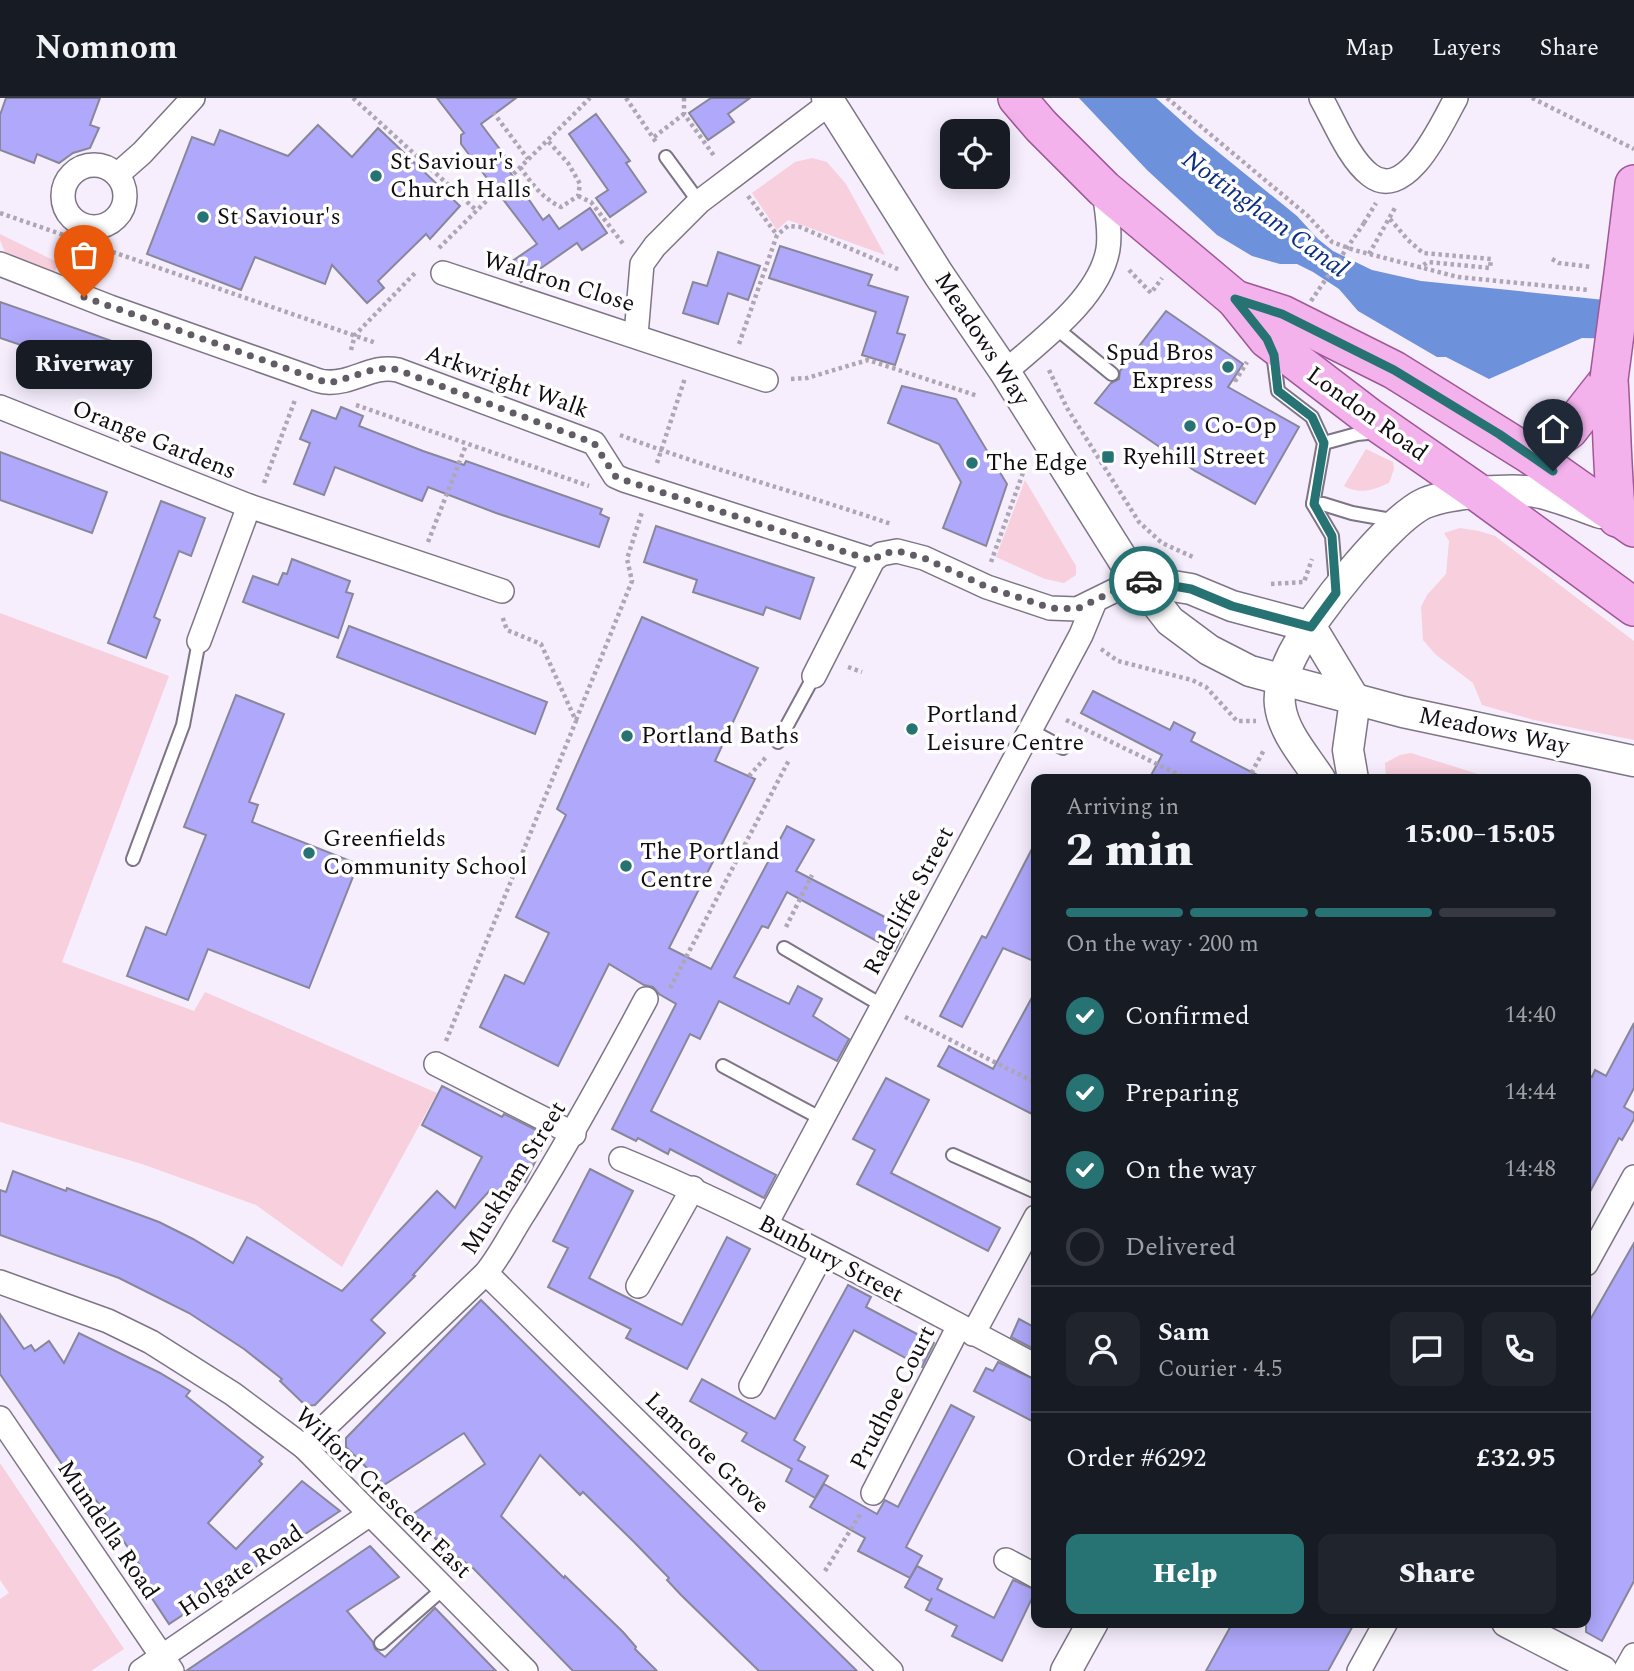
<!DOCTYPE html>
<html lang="en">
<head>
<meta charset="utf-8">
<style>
	body { margin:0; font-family:Spectral,serif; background:#20242c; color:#f1f3f6; height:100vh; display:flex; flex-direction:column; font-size:26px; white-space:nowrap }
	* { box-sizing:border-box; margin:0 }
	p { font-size:23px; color:#9ea1a6 }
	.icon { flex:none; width:38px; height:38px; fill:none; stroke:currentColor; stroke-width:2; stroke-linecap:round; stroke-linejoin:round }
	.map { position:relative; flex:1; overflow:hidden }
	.details { position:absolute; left:1031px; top:676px; width:560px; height:854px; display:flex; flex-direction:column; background:#171b24; border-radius:14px; box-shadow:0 4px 18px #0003 }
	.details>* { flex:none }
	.fabs { position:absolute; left:940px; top:21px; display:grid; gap:14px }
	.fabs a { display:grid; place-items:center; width:70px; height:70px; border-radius:14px; background:#171b24; box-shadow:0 4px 18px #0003; font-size:35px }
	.pin { position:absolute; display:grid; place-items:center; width:60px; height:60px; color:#fff; margin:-72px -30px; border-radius:50% 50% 50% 0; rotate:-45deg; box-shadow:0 0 7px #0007 }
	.pin .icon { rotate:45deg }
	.courier { position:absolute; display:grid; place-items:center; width:70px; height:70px; margin:-35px; border:5px solid #277273; border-radius:50%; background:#fff; color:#222; box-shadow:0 2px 9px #0007 }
	.bubble { position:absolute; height:49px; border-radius:14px; background:#171b24; box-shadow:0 4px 18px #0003; font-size:23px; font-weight:800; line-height:49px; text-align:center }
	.summary em { font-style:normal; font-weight:800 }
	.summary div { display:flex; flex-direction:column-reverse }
	.summary { display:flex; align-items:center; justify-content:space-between; height:119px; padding:0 35px }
	h1 { font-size:46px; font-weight:800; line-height:52px }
	.bar { display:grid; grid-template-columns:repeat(4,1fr); gap:10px 7px; align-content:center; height:84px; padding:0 35px }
	.bar i { height:9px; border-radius:5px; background:#363941 }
	.bar .current { background:#277273 }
	.bar p { grid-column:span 4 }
	.line { display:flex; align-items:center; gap:18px; padding:0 35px; border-top:2px solid #363941 }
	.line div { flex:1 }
	.round { display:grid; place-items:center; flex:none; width:74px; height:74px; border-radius:14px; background:#20242c }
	ol { padding:0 35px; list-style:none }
	li { display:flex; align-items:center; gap:21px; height:77px }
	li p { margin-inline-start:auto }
	li .icon { padding:7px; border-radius:50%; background:#277273; color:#fff; stroke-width:4 }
	li:last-child { color:#9ea1a6 }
	li i { width:38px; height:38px; border:4px solid #363941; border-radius:50% }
	.primary-button { display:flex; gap:14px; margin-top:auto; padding:14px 35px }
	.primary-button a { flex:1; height:80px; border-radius:14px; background:#277273; color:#fff; font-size:28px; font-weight:800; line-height:80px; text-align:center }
	.primary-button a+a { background:#20242c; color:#f1f3f6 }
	header { display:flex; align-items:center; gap:42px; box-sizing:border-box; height:98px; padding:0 35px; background:#171b24; border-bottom:2px solid #363941 }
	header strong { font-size:33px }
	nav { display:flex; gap:38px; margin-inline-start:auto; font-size:24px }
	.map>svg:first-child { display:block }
	.green { fill:#f7cfdd }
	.water { fill:#6e91db }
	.building { fill:#afa8fb; stroke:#888799; stroke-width:2 }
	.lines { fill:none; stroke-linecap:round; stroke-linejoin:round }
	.service-casing { stroke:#7d7485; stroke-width:16 }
	.minor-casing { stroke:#7d7485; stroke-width:26 }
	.tertiary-casing { stroke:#7d7485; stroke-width:33 }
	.primary-casing { stroke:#a05798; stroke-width:40 }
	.path { stroke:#aea7b3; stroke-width:4.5; stroke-dasharray:3.5 3.5; stroke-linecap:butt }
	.service { stroke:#fff; stroke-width:12 }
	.minor { stroke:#fff; stroke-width:23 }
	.tertiary { stroke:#fff; stroke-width:30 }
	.primary { stroke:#f4b2ec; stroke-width:37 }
	.primary-bridge-casing { stroke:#a05798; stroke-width:40; stroke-linecap:butt }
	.path-bridge { stroke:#aea7b3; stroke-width:4.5; stroke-dasharray:3.5 3.5; stroke-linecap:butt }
	.primary-bridge { stroke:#f4b2ec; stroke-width:37 }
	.done { stroke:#615c65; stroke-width:7; stroke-dasharray:0 12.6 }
	.route { stroke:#277273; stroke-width:9 }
	.poi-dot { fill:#277273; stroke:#fff; stroke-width:2.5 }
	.labels { text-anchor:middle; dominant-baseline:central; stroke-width:7; stroke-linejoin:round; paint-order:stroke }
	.poi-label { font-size:24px; fill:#110d13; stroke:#fff; text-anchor:start }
	.street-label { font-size:24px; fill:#110d13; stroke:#fff }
	.water-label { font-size:26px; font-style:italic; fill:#0d2d82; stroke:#fff }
</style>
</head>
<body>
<header>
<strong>Nomnom</strong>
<nav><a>Map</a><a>Layers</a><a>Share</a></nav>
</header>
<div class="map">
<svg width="1634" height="1573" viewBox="0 0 1634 1573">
	<rect width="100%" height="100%" fill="#f6eefd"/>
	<g class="green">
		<polygon points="812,60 827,64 846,86 885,157 788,122 777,132 752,95 795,64"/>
		<polygon points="0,136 59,165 53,177 7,159 0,142"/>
		<path d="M1366,351L1393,364L1394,371L1389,385C1373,392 1360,397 1344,388Z"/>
		<polygon points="1025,382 1076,468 1076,477 1064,485 1045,481 996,459"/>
		<polygon points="1460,430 1479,433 1495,438 1634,543 1634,642 1534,622 1482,607 1473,585 1435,556 1423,542 1421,509 1427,497 1446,476 1449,443 1444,435"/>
		<polygon points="0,515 169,578 62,864 194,913 205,894 437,995 342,1169 256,1107 142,1066 0,1024"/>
		<polygon points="1411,655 1494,681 1386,681 1385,665 1400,657"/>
		<polygon points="0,1365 124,1551 91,1573 0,1573 0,1501 9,1495 0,1482"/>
	</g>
	<polygon class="water" points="1079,0 1156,0 1196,36 1297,118 1318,141 1333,153 1372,172 1421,183 1634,205 1634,241 1582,240 1489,281 1446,259 1437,259 1358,213 1339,191 1313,174 1297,166 1280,166 1252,158 1217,137 1147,72"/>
	<g class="building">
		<polygon points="6,0 100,0 90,27 99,30 90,50 73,55 59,65 37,56 34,65 0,52 0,17"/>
		<polygon points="437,0 516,0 481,26 505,58 501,61 543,122 549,117 559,131 590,110 607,135 582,152 577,145 521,184 508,166 537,146 461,46 461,37 464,35"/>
		<polygon points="711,0 750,0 728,16 734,24 708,42 689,15"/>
		<polygon points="596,16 630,63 626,65 646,94 610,119 596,100 608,92 569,36"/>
		<polygon points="318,27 352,59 378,30 460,108 430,141 426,136 378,183 384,190 367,205 332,167 325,186 255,159 241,192 147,156 192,39 214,47 220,32 288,58"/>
		<polygon points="780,148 872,177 868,187 908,199 897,235 905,237 895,267 862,257 876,214 769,180"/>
		<polygon points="718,154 760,168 748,202 728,195 718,226 683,215 693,184 707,188"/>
		<polygon points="0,204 112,243 101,274 0,240"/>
		<polygon points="1166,213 1243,266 1228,289 1299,329 1255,406 1195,373 1095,305 1111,285 1119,281 1120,273"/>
		<polygon points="902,288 956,301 1007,386 986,448 943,430 961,384 939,346 888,325"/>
		<polygon points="341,309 363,318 359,328 423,353 464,367 466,363 602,411 600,416 609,420 599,449 496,415 428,389 422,403 335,369 324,397 294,386 310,345 300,341 312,312 336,321"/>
		<polygon points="0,354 107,394 92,435 0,402"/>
		<polygon points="161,403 205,420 191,458 179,453 154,519 160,522 146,560 108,545"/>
		<polygon points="656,428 814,480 800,521 766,509 763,517 693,494 697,482 644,464"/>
		<polygon points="292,461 350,483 346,494 353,496 338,540 243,504 253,478 278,487 283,475 287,476"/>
		<polygon points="642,519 758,570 715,663 755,681 669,850 711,871 787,728 814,742 796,773 906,830 895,853 787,794 768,830 762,828 734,879 789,906 798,888 822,901 813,918 849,941 837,963 719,903 700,941 690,936 651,1013 776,1077 764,1100 670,1051 668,1056 638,1040 636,1043 612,1031 676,906 659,896 653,889 644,887 609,866 558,968 480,929 505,877 524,886 549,835 516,819 566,717 557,711"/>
		<polygon points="349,528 547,604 535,636 337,559"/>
		<polygon points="1093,593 1170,632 1174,624 1195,635 1191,643 1265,681 1149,681 1162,657 1081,615"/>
		<polygon points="236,597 284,616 249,704 258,707 252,724 358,766 309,890 208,851 188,902 127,878 146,829 166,837 206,737 184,729"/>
		<polygon points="1036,743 1036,864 1003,850 962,929 940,918 982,838 986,840"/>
		<polygon points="1036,892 1036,1018 938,968 949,948 993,971"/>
		<polygon points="1634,925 1634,990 1624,1009 1634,1015 1634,1021 1622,1042 1619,1040 1586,1101 1586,975 1592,979 1595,972 1606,978"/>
		<polygon points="886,980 929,1002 891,1075 1000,1130 988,1153 857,1086 875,1052 853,1041"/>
		<polygon points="442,988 502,1019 504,1016 548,1038 525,1084 521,1081 510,1101 491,1091 413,1177 415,1178 371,1222 385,1235 315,1307 306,1308 280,1283 282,1281 244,1251 189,1215 119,1180 0,1137 0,1092 6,1094 13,1073 66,1093 67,1090 159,1124 193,1141 233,1165 247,1139 342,1193 437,1093 455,1110 482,1059 422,1027"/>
		<polygon points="590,1071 633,1093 589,1180 614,1193 682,1227 727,1139 750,1151 687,1271 626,1240 631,1231 548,1189 568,1150 553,1143"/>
		<polygon points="1634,1145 1634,1483 1602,1543 1586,1534 1586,1229"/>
		<polygon points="848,1187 871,1199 866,1209 934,1245 922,1269 854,1232 794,1342 805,1349 798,1362 828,1378 815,1400 786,1383 792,1371 742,1343 747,1335 690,1303 702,1281 775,1321"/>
		<polygon points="481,1202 609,1329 857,1573 759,1573 681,1497 667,1482 669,1480 634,1444 583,1394 580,1397 540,1357 501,1418 564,1480 565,1478 623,1534 636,1549 635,1551 657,1573 573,1573 472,1469 444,1450 413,1416 485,1366 464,1335 384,1387 346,1349 346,1340"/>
		<polygon points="0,1216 24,1251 31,1247 35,1253 49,1243 64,1265 79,1235 160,1275 190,1293 186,1298 263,1359 259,1363 262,1366 208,1425 236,1451 302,1383 340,1413 169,1526 134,1473 141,1469 98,1405 79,1378 73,1382 0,1276"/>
		<polygon points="1019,1221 1036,1230 1036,1252 1011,1239"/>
		<polygon points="998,1264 1036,1282 1036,1325 974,1293 986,1270 993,1273"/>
		<polygon points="951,1307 974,1319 906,1449 922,1458 910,1480 858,1453 865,1440 810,1409 824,1386 877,1416 885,1402 898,1409"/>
		<polygon points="370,1448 399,1479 347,1513 373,1544 375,1551 385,1559 435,1510 496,1573 186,1573"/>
		<polygon points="917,1468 942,1481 937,1491 994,1520 1013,1482 1036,1492 1002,1563 952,1538 957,1528 926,1512 932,1500 930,1503 905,1489"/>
		<polygon points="1233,1524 1355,1524 1328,1573 1206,1573"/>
	</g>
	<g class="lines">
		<g class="service-casing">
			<g id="service">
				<polyline points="666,59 699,104"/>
				<polyline points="1056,230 1112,276"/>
				<polyline points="1273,255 1278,293 1312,319 1324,345 1313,406 1332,438 1336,487"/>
				<polyline points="1324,345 1357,336 1378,334"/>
				<polyline points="1313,406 1323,406 1352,415 1397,423"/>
				<polyline points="1030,632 1063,650"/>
				<polyline points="778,644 814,578"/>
				<polyline points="133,761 183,627 199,543"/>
				<polyline points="784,850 883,908"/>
				<polyline points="723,968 822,1021"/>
				<polyline points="953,1057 1036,1094"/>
				<polyline points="381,1545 444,1490"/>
			</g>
		</g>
		<g class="minor-casing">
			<g id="minor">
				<path d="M1321,0C1334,23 1349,61 1370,77C1407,106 1443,23 1456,0"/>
				<circle cx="94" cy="98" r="31"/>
				<polyline points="117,77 142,55 193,0"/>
				<path d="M0,166L110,209L311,280C316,282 322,284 327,284C353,286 372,266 398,272L594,345L615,378L624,382L873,462"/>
				<polyline points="443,175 766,282"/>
				<polyline points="636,237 642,166 655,148 699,104 830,5"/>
				<path d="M1005,274C1040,243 1100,200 1108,151C1111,132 1106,111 1104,91"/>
				<polyline points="0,309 249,408 502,493"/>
				<polyline points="199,543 249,408"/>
				<polyline points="814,578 873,462 881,456 897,453 924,460 987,489 1050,510 1077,511 1136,482"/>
				<polyline points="436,966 574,1036"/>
				<path d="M621,1061C764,1120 899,1196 1036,1268"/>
				<polyline points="766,1126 1081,537 1095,503"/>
				<polyline points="1586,1166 1634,1079"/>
				<polyline points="486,1175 891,1573"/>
				<polyline points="0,1184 108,1223 151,1244 233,1296 304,1349 526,1573"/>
				<polyline points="638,1188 693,1090"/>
				<polyline points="973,1236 1036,1119"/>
				<polyline points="751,1288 822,1156"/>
				<polyline points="0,1320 172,1573"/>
				<path d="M304,1349L486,1175C502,1155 512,1133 526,1112C569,1043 608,972 646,901"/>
				<polyline points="873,1395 959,1228"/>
				<polyline points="1006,1462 1036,1478"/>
				<polyline points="141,1573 370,1416"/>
				<polyline points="1359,1573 1386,1524"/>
				<polyline points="1625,1573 1634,1557"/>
			</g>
		</g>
		<g class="tertiary-casing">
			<g id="tertiary">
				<polyline points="827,0 939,177 1005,274 1125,465 1170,523 1209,552 1250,573 1403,614 1634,663"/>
				<polyline points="1136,482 1191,491 1232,508 1311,529 1355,602 1348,652 1353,681"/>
				<path d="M1320,681C1305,658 1283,634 1280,607C1278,591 1286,570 1293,556C1311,520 1389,421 1425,405C1450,395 1514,389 1541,395C1561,400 1581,408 1601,415"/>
				<polyline points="1507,1524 1602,1573"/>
				<polyline points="1066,1573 1093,1524"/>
			</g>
		</g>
		<g class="primary-casing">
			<g id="primary">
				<polyline points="1017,0 1041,28 1104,91 1235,201 1267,241 1369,319 1477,394 1634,509"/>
				<polyline points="1623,176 1634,86"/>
				<polyline points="1235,201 1282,216 1394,272 1532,358 1634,430"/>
				<path d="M1609,281C1612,328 1612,373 1617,420"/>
				<polyline points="1532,358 1569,332 1609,281"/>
			</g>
		</g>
		<g class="path">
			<polyline points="353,0 476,112"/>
			<polyline points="626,0 656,44"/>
			<polyline points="684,0 684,16 715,59"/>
			<polyline points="1167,0 1308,118 1332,144 1354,152 1458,179 1589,192"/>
			<polyline points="1532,0 1634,51"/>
			<polyline points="493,14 528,61"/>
			<polyline points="654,39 684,16"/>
			<path d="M520,69C532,86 542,100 561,109L578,98L580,86L568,65L547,42"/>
			<polyline points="578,98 591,104 624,147"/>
			<polyline points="748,98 777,137"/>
			<polyline points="0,115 376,245"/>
			<polyline points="1390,121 1408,142 1423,155 1491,161 1490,170 1428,164 1419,170"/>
			<polyline points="1364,125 1376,105"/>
			<polyline points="439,150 590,0"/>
			<polyline points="1369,156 1396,108"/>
			<polyline points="1552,161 1559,165 1592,169"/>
			<polyline points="67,167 81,127"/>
			<polyline points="1129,172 1151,195 1162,180"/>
			<polyline points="739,246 777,137 788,128 800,129 900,172"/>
			<polyline points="351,252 355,237 416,174"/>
			<polyline points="1049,272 1067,310 1139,424 1162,445 1193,459"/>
			<polyline points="791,281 807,280 868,262 978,298"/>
			<polyline points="1234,281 1236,282 1247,264"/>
			<polyline points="356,307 589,388"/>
			<path d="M620,337C709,371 801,395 891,426"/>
			<polyline points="657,365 685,280"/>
			<polyline points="264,385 295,302"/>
			<polyline points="428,444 466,347"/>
			<polyline points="991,464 1024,372"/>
			<polyline points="1271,486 1304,484 1312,461"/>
			<polyline points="1101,551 1118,563 1192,582 1206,589 1237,623 1256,623"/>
			<polyline points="848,569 862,574"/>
			<polyline points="576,622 632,483 627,461 642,414"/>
			<polyline points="1066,622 1188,681"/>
			<polyline points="749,678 767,658"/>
			<polyline points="1248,681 1264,652"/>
			<polyline points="786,829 812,777"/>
			<polyline points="670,890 789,662"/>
			<polyline points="905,919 1036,985"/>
			<polyline points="446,943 576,623 541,546 507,532 502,518"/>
			<polyline points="825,1473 861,1415"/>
		</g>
		<use href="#service" class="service"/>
		<use href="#minor" class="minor"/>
		<use href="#tertiary" class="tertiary"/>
		<use href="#primary" class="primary"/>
		<g class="primary-bridge-casing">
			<polyline id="primary-bridge" points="1609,281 1623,176"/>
		</g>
		<polyline class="path-bridge" points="1311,203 1364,125"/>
		<use href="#primary-bridge" class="primary-bridge"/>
	</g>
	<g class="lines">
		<path class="done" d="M84,199L328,285C352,281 374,266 398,272L594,345L615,378L624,382L873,463L881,456L897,453L924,460L987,489L1051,510L1077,511L1136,482L1144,483"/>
		<polyline class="route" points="1144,483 1191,491 1232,508 1311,529 1336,495 1332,438 1314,406 1324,345 1312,319 1278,293 1274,257 1267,241 1235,201 1282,216 1394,272 1499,336 1553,373"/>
	</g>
	<g class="poi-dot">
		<circle cx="376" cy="78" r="7"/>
		<circle cx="203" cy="119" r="7"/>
		<circle cx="1228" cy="269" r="7"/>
		<circle cx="1190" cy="328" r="7"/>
		<rect x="1101" y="352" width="14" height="14" rx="3.5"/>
		<circle cx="972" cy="365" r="7"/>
		<circle cx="912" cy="631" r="7"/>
		<circle cx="627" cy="638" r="7"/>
		<circle cx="309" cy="755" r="7"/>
		<circle cx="626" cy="768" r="7"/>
	</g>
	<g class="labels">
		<g class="poi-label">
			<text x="390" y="64">St Saviour's<tspan x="390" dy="28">Church Halls</tspan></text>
			<text x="217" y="119">St Saviour's</text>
			<text x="1214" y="255" text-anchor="end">Spud Bros<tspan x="1214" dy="28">Express</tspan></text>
			<text x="1204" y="328">Co-Op</text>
			<text x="1122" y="359">Ryehill Street</text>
			<text x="986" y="365">The Edge</text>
			<text x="926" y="617">Portland<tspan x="926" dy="28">Leisure Centre</tspan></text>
			<text x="641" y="638">Portland Baths</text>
			<text x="323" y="741">Greenfields<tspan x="323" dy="28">Community School</tspan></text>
			<text x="640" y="754">The Portland<tspan x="640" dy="28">Centre</tspan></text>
		</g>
		<g class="street-label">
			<text transform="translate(559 184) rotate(17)">Waldron Close</text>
			<text transform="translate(982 241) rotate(57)">Meadows Way</text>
			<text transform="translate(507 284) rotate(20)">Arkwright Walk</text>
			<text transform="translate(1367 316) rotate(36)">London Road</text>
			<text transform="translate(154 342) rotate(22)">Orange Gardens</text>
			<text transform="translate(1494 633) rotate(12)">Meadows Way</text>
			<text transform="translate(909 803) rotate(-62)">Radcliffe Street</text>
			<text transform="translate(514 1080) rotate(-58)">Muskham Street</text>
			<text transform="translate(831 1161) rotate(28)">Bunbury Street</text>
			<text transform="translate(893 1300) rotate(-63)">Prudhoe Court</text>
			<text transform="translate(707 1355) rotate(44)">Lamcote Grove</text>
			<text transform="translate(383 1395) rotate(44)">Wilford Crescent East</text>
			<text transform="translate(108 1432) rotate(56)">Mundella Road</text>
			<text transform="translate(241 1473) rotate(-34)">Holgate Road</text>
		</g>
		<g class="water-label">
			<text transform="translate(1265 116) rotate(36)">Nottingham Canal</text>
		</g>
	</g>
</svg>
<div class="fabs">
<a><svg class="icon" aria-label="locate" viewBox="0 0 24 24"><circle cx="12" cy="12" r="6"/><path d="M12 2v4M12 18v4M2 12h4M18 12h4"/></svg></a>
</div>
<div class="pin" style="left:84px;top:199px;background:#ea580c"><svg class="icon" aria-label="bag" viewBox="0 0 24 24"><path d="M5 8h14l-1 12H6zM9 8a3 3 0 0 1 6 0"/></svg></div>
<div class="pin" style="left:1553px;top:373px;background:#1f2937"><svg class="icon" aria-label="home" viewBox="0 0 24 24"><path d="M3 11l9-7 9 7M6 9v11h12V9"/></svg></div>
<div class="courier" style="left:1144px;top:483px"><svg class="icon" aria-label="car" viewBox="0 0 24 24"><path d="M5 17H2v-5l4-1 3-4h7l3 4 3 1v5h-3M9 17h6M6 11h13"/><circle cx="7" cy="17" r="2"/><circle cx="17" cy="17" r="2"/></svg></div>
<div class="bubble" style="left:16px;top:242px;width:136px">Riverway</div>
<section class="details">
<div class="summary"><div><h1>2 min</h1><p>Arriving in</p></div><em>15:00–15:05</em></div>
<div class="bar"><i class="current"></i><i class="current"></i><i class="current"></i><i></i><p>On the way · 200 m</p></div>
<ol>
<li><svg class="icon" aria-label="check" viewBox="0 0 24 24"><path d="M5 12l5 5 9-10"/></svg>Confirmed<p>14:40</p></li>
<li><svg class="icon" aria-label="check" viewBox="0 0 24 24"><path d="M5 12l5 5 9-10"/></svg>Preparing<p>14:44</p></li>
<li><svg class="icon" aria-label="check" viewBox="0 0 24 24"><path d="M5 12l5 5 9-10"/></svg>On the way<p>14:48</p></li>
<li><i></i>Delivered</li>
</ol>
<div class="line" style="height:126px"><a class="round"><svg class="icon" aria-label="person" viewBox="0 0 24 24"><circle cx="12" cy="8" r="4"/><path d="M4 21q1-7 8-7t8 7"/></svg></a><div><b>Sam</b><p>Courier · 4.5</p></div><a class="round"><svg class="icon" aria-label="chat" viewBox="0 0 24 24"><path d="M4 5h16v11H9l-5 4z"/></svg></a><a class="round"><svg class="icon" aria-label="phone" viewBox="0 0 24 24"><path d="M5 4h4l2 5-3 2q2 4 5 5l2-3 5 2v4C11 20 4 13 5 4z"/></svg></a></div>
<div class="line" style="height:91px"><div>Order #6292</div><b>£32.95</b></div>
<div class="primary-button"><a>Help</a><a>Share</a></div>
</section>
</div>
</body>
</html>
